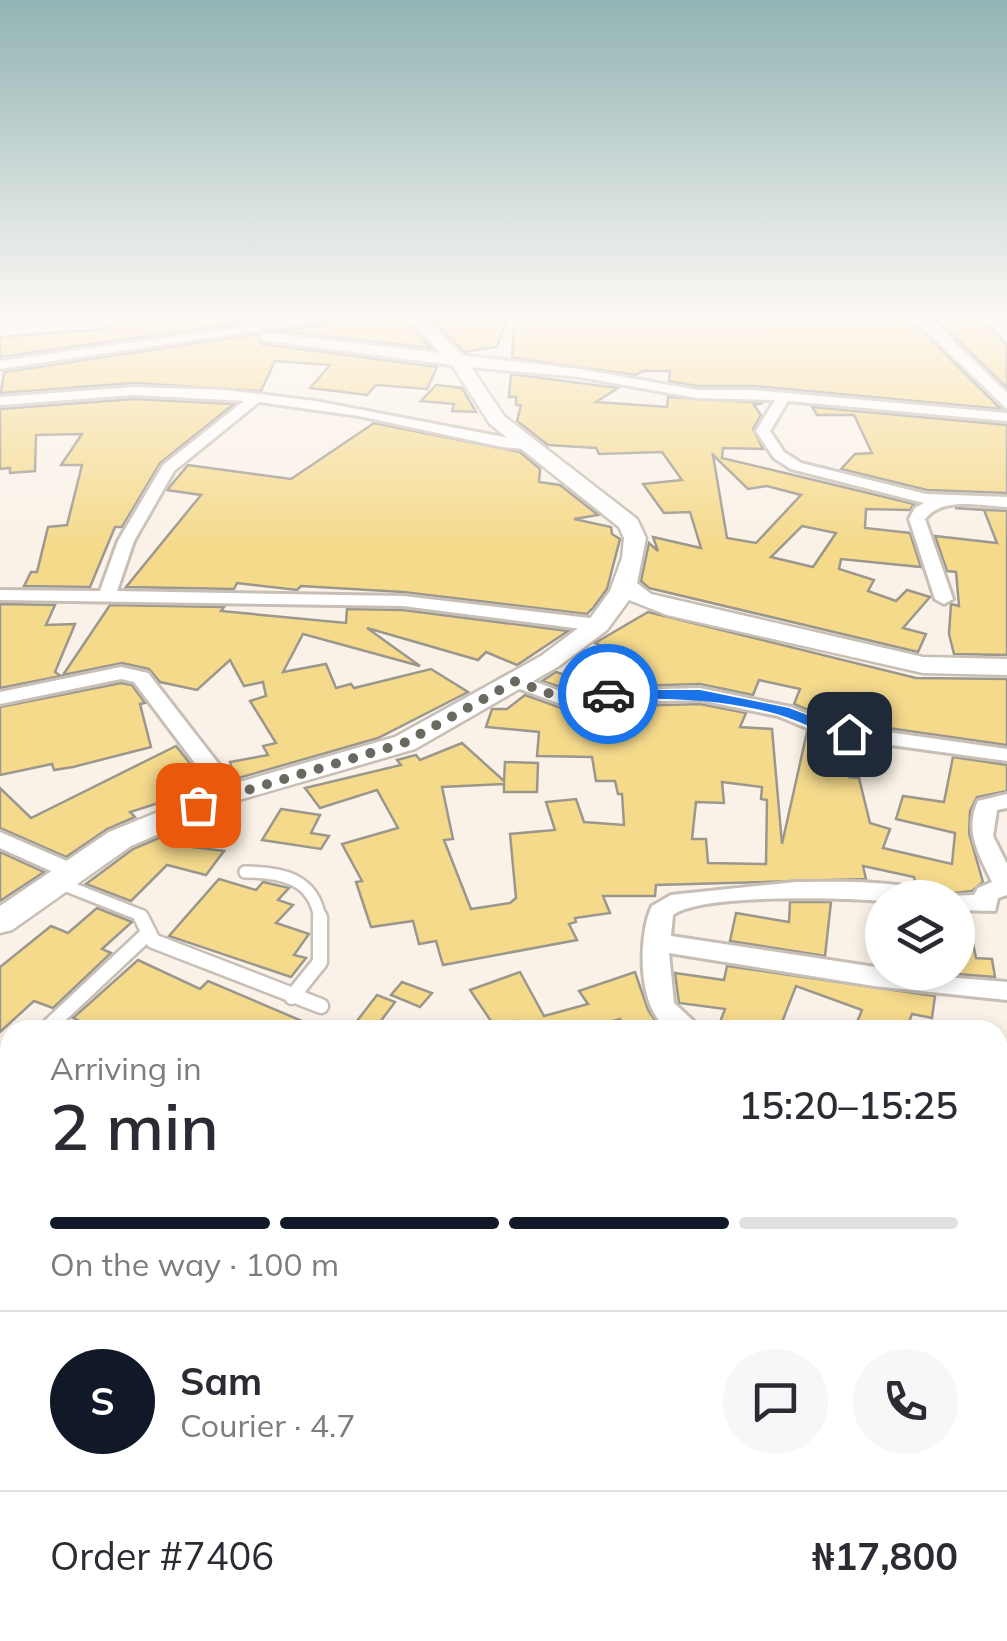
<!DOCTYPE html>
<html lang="en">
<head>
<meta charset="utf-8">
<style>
	body { margin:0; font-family:Mulish,sans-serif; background:#f7f7f7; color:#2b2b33; height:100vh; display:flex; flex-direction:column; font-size:38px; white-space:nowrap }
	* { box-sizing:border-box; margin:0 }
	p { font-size:32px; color:#7c7c81 }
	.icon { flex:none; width:55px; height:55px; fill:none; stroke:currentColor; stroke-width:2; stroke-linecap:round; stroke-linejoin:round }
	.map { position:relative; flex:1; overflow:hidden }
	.side { position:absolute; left:0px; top:1020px; width:1008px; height:622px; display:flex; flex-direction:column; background:#fff; border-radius:30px 30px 0 0; box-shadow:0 5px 15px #0003 }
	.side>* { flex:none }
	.tools { position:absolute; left:865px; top:880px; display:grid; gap:20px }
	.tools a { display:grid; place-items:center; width:110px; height:110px; border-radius:50%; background:#fff; box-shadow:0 5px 15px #0003; font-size:50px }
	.pin { position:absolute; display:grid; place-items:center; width:85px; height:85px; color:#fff; margin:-42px; border-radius:20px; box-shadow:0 5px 15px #0006 }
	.courier { position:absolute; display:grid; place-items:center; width:100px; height:100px; margin:-50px; border:8px solid #1a73e8; border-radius:50%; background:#fff; color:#222; box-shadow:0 2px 12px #0007 }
	.head em { font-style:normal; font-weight:600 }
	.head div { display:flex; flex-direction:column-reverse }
	.head { display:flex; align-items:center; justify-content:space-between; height:170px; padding:0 50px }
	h1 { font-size:65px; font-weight:600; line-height:75px }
	.bar { display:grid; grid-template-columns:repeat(4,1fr); gap:15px 10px; align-content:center; height:120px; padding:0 50px }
	.bar i { height:12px; border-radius:8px; background:#e1e1e2 }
	.bar .on { background:#111827 }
	.bar p { grid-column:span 4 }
	.line { display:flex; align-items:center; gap:25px; padding:0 50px; border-top:2px solid #e1e1e2 }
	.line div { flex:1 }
	.round { display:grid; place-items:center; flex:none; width:105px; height:105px; border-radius:52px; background:#f7f7f7 }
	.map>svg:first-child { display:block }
	.building { fill:#f5da8c; stroke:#9b978d; stroke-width:2.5; fill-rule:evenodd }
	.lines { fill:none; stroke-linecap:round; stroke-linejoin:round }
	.lane-far1-casing { stroke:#c7bfb5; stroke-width:16 }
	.lane-casing { stroke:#c7bfb5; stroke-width:19 }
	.street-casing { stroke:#c7bfb5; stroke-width:6 }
	.secondary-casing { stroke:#c7bfb5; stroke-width:5 }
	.highway-casing { stroke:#a05a18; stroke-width:5 }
	.lane-far1 { stroke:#fff; stroke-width:11 }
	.lane { stroke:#fff; stroke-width:14 }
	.street { fill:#fff; fill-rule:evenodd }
	.secondary { fill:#fff; fill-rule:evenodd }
	.highway { fill:#e67b18; fill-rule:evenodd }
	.route { fill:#1a73e8 }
	.done { stroke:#6b6761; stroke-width:10; stroke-dasharray:0 18 }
</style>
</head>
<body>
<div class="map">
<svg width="1007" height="1641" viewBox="0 0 1007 1641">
	<rect width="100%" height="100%" fill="#faf2e8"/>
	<g class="building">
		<polygon points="140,315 299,315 0,357 0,337 105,329 104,325 144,320"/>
		<polygon points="394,315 403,318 431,348 279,331"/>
		<polygon points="427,315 508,315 497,347 464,352"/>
		<polygon points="515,315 707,315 711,324 778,324 773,315 906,315 1001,409 753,386 697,386 669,381 670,371 643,371 636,375 512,358"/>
		<polygon points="932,315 969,317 976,324 988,324 1007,345 1007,388"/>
		<polygon points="258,334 262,344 437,367 427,389 376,385 367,395 310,388 330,365 275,361 261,391 134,383 1,393 4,372"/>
		<path d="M511,374L618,388L596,402L667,407L668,397L763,403L754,405L761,415L753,429L763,449L723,448L722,458L914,504L910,510L866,509L865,528L910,533L921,567L841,559L839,569L874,580L868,591L896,601L907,590L930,597L903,628L926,634L918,652L649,588L641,581L649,543L658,551L653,537L701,548L690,512L664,513L643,484L682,480L662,452L599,454L596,448L548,445L517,421L521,405H516V397H509ZM713,455L748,489L767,486L801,495L756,543L727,538ZM802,526L836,533L813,567L771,557Z"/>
		<polygon points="436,385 462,388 476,412 452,411 454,404 421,401"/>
		<polygon points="134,399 234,404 160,463 122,527 115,527 90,587 24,586 31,572 37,572 48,527 67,525 82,465 61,465 82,434 36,435 35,471 10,473 10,468 0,469 0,409"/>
		<polygon points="812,407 1007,425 1007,493 927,490 841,469 855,454 872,453 854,415 817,415"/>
		<polygon points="374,423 520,452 540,469 539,482 560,485 598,515 574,519 611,527 612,534 620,539 607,589 593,608 587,614 403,592 301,586 297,590 237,583 234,589 126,587 201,495 167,490 188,465 291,479"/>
		<polygon points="955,508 1007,511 1007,655 954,654 949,634 951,604 959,606 956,572 947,571 935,536 997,543 984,510"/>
		<polygon points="0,604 55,605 46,625 75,624 55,672 61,676 0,688"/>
		<polygon points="110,605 224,607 221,611 346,623 347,609 403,610 568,631 517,665 486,652 478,660 367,628 420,666 303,634 283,672 326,664 336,688 351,684 354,688 431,669 468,692 378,738 235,779 230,762 268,755 263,746 276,743 250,701 266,696 263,682 244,686 230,660 197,690 160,682 149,669 122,663 63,675"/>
		<polygon points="648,612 916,678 1007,679 1007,745 832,720 794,704 800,689 759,680 753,695 700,684 564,688 542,681 556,672 571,677 609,649 595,643"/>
		<polygon points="121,683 132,685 145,703 140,704 151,747 73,767 54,770 52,764 0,775 0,707"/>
		<path d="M525,695L561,708L700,704L746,713L740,727L772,729L782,844L807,732L835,741L831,762H845L849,777L859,778L870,823L890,829L883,848L952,864L955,833L896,819L903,796L944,802L953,757L1007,765V791L977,797L970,811L969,833L983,882L972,891L935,895L916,885L914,877L863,866L866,879L656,885L655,896H603L610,913L575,918L576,922L569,924L577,940L443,965L436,941L419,944L413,921L371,927L356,882L362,881L342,844L398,828L377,790L320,808L305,788L401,765L397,760L416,755L420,760L462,743L504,781L505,762L538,763L537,792H504V784L442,787L453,839L444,840L471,909L510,903L516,898L510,834L555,830L546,802L576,799L584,822L624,825L622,794H618L615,781H596L592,757L537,756L539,732L486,727L492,709H507ZM722,782L762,787L761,799L767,800L766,864L708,863L706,839H692L696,802L724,803Z"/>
		<polygon points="176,746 209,787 130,812 135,817 107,829 66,857 0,828 0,788 31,818"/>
		<polygon points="281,809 320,815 311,833 329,836 321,849 262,840"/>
		<polygon points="173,832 193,847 224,851 206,875 167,865 131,901 86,884 133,849"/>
		<polygon points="0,852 44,872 0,901"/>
		<polygon points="219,879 256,890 263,882 289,888 278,900 293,905 276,923 309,934 294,955 306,958 291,977 169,936"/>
		<polygon points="790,902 831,902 825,956 730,941 736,913 789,922"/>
		<polygon points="97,908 132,922 102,949 111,953 53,1008 34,1001 0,1032 0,967 51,926 68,933"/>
		<polygon points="958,914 967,914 976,958 992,959 995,977 958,974"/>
		<polygon points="138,960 200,989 208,981 323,1030 99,1030 73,1018"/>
		<polygon points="727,966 935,996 932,1018 912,1014 906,1030 881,1030 857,1022 862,1010 796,986 779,1030 717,1030 725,1009 679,1003 675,973 724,980"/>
		<polygon points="520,972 544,1016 588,1004 579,991 635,972 648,1010 662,1030 626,1030 620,1019 583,1030 511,1030 516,1022 497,1030 470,990"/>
		<polygon points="402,982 432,993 420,1007 391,995"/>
		<polygon points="377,995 395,1002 374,1030 350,1030"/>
	</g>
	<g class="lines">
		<g class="lane-far1-casing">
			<g id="lane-far1">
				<path d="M245,872C281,872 314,878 320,919"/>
				<polyline points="59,883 140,915 141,919"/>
			</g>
		</g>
		<g class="lane-casing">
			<g id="lane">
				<polyline points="141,917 153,941 321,1006"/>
				<polyline points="292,997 320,962 320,917"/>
				<polyline points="45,1030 146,935"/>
				<polyline points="0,1072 10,1063"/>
			</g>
		</g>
		<g class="street-casing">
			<g id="street">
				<polygon points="326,315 358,315 0,369 0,361"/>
				<path d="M266,333L579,369L697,390H753L1007,413V421L788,401L770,431L784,452L801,463L926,494L1007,497V507C980,506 943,496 925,519L953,599L944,604L935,599L909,519L915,508L924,503L791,469L774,458L756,431L775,400L697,398L579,377L459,366L262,340V334Z"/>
				<polygon points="134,387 225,390 315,401 524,441 531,445 524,449 502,447 359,416 259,402 174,471 134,541 117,591 403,596 598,619 607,625 598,631 403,606 0,600 0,590 100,591 118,541 163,465 244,401 134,395 0,405 0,397"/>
				<polygon points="121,667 148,673 238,789 241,794 238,799 222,799 134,682 121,679 0,704 0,692"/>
				<polygon points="516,675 563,692 700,688 791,707 831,724 1007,749 1007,761 826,736 778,716 700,700 561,704 509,685 506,681 509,677"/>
				<path d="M1007,794V808L997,810L993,836L1007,864V895L998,898L995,911L958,910V898L949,896L974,895L978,888L992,882C979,854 964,831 978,801Z"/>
				<polygon points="0,832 78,866 82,871 78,876 62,876 0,848"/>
				<path d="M796,882C824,882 916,878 933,898H882V901C844,898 700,893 673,915L671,936L882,968V972L1007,982V1000L874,986L669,953L674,1003L703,1030C695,1030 680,1033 672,1030C636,1016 638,933 652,906L671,895Z"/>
				<polygon points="998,1470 1007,1474 1007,1511 998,1507"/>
				<polygon points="1007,1540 1007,1638 995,1632 998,1544"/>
			</g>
		</g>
		<g class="secondary-casing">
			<g id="secondary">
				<polygon points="405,315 422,315 465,358 504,416 637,519 646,538 637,583 651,594 923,657 1007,659 1007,675 923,673 667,615 629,600 607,630 559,666 415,749 232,802 131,846 12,930 0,933 0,906 109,832 212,790 395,737 541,656 589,620 610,591 622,558 624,538 619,527 490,424 452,365"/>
				<polygon points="910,315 927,315 1007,393 1007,409"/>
			</g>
		</g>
		<g class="highway-casing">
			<polygon id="highway" points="0,1592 10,1596 10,1632 54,1632 57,1641 0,1641"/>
		</g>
		<use href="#lane-far1" class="lane-far1"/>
		<use href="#lane" class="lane"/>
		<use href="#street" class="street"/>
		<use href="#secondary" class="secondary"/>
		<use href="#highway" class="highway"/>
	</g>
	<linearGradient id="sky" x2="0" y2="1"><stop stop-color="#91b3b3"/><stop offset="0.58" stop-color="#fdf9f5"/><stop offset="1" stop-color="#fdf9f5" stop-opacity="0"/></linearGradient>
	<rect width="1007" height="545" fill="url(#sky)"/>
	<path class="route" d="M700,690L789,708L857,734L849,739C822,734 802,721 777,714C720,698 665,698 608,699L601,694L608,690Z"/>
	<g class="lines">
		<polyline class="done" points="198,805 404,743 516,681 561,698 608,694"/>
	</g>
</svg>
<div class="tools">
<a><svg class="icon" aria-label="layers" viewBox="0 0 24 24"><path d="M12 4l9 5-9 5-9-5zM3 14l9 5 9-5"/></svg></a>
</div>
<div class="pin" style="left:198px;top:805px;background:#ea580c"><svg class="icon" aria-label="bag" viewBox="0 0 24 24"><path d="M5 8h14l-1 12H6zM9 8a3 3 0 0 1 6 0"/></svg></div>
<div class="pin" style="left:849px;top:734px;background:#1f2937"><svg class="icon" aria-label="home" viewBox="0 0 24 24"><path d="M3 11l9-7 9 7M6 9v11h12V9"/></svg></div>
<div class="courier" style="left:608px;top:694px"><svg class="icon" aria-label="car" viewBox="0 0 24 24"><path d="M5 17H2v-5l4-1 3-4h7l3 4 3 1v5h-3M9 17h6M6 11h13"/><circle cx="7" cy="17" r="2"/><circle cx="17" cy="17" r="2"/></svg></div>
<section class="side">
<div class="head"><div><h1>2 min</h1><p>Arriving in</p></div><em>15:20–15:25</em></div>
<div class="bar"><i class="on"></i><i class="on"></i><i class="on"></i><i></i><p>On the way · 100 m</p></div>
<div class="line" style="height:180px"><b class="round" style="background:#111827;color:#fff">S</b><div><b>Sam</b><p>Courier · 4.7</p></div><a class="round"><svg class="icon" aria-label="chat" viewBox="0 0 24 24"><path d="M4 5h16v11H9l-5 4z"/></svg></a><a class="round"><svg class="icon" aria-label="phone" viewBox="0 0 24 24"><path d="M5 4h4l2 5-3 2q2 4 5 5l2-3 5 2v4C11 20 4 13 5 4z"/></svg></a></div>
<div class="line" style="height:130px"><div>Order #7406</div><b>₦17,800</b></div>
</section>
</div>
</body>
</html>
